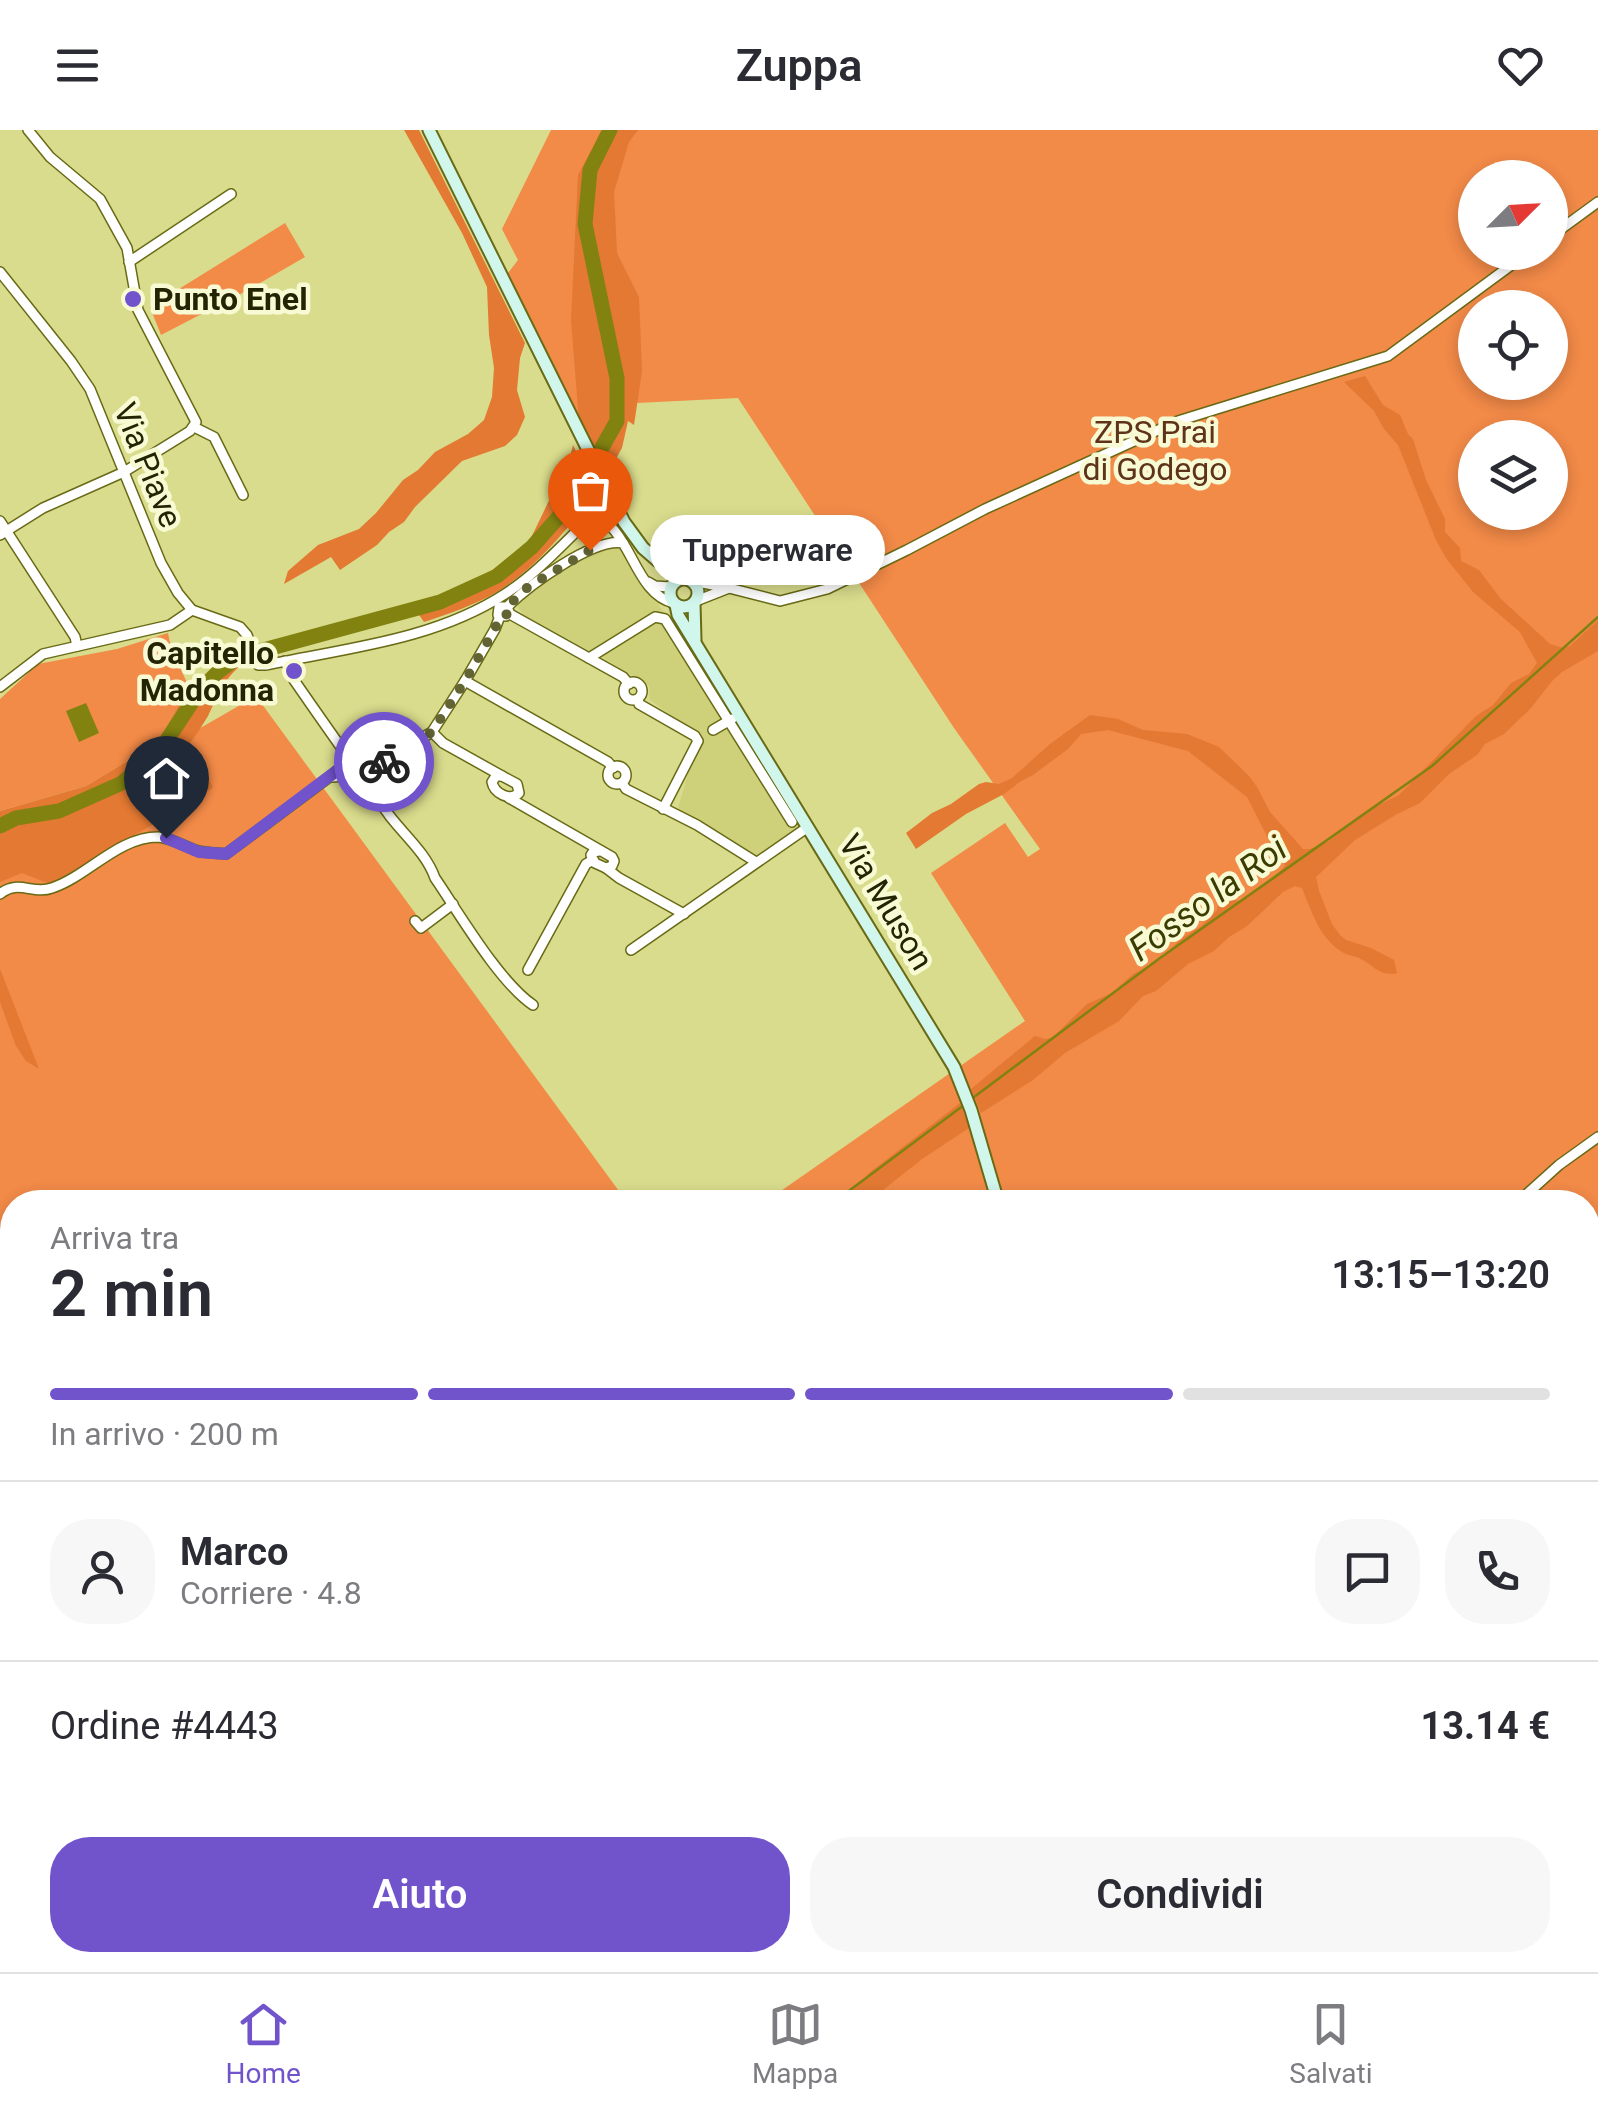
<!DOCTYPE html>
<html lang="it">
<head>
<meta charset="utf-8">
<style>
	body { margin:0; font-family:Roboto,sans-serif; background:#f7f7f7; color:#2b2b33; height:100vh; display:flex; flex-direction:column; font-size:38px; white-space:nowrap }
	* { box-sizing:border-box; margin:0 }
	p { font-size:32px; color:#7c7c81 }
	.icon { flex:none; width:55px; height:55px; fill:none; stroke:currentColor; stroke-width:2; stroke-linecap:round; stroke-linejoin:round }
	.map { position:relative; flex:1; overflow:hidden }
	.drawer { position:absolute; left:0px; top:1060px; width:1600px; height:782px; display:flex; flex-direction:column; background:#fff; border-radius:40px 40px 0 0; box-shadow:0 5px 15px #0003 }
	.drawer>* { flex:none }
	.needle { width:65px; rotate:66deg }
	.tools { position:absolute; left:1458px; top:30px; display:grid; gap:20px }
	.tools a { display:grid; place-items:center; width:110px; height:110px; border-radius:50%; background:#fff; box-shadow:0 5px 15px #0003; font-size:50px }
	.pin { position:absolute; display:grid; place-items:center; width:85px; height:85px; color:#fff; margin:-102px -42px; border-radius:50% 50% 50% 0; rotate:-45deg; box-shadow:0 0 10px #0007 }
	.pin .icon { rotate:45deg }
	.courier { position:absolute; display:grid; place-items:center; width:100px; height:100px; margin:-50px; border:8px solid #7153cc; border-radius:50%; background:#fff; color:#222; box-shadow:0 2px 12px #0007 }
	.bubble { position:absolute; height:70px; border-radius:35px; background:#fff; box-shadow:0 5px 15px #0003; font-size:32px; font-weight:600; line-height:70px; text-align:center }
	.headline em { font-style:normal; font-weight:600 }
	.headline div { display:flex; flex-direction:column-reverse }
	.headline { display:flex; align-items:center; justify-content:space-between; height:170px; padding:0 50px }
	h1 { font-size:65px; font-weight:600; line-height:75px }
	.bar { display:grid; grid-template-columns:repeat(4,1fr); gap:15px 10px; align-content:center; height:120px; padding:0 50px }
	.bar i { height:12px; border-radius:8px; background:#e1e1e2 }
	.bar .current { background:#7153cc }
	.bar p { grid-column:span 4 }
	.line { display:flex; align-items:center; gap:25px; padding:0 50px; border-top:2px solid #e1e1e2 }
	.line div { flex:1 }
	.round { display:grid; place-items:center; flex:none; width:105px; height:105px; border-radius:40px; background:#f7f7f7 }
	.cta { display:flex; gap:20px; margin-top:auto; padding:20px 50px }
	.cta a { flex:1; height:115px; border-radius:40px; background:#7153cc; color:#fff; font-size:40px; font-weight:600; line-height:115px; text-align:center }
	.cta a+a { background:#f7f7f7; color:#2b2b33 }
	header { display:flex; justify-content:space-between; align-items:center; height:130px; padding:0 50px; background:#fff; font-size:45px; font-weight:600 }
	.tabs { display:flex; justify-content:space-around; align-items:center; height:140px; border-top:2px solid #e1e1e2; background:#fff; font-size:28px; color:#7c7c81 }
	.tabs a { display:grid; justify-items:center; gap:5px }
	.tabs .current { color:#7153cc }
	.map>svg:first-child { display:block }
	.built { fill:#ced179 }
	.green { fill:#f28a48; fill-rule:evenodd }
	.forest { fill:#e37932 }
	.water { fill:#818210 }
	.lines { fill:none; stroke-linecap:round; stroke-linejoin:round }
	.stream { stroke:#818210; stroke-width:2.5 }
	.river { stroke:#818210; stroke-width:15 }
	.street-casing { stroke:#686a15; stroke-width:12 }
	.secondary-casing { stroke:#686a15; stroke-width:15 }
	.street { stroke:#fff; stroke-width:9 }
	.secondary { stroke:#d1f6eb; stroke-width:11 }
	.done { stroke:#636433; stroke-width:10; stroke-dasharray:0 18 }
	.route { stroke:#7153cc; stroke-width:12 }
	.poi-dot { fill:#7153cc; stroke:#f8fad3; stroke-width:4 }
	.labels { text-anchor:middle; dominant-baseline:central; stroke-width:9; stroke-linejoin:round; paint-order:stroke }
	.poi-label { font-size:32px; font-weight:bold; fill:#232403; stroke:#f8fad3; text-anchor:start }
	.park-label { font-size:32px; fill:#5f3319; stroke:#f8fad3 }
	.street-label { font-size:32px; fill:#232403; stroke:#f8fad3 }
	.water-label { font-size:35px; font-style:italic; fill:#3b3c01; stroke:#f8fad3 }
</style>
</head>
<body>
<header><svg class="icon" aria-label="menu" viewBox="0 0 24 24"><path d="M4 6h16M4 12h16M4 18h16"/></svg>Zuppa<svg class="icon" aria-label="heart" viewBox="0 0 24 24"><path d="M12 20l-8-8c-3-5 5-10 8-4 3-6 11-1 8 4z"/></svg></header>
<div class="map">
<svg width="1598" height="1842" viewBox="0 0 1598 1842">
	<rect width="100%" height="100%" fill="#d9dc8c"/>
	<polygon class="built" points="612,414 624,419 798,699 757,734 678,678 699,606 650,570 649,556 605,529 524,485 518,478 520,467 548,448 596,420"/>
	<g class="green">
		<path d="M551,0H1598V1842H0V713L256,566L627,1072H12V1830H1588V1072H765L1025,891L931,743L1005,693L1028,727L1040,719L954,598L738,268L596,275L579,291L508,143L518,130L502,99ZM1475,48H1550V122H1475ZM1475,178H1550V252H1475ZM1475,308H1550V382H1475Z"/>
		<polygon points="285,93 305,127 246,161 161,205 150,177"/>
		<polygon points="168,503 171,518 189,557 157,613 86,656 0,681 0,569 38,534 117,519"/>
	</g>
	<g class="forest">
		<polygon points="404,0 419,0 525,213 520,228 517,260 525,287 517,305 505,316 462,331 415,377 404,392 389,402 377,415 340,440 331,427 284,454 288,441 318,415 359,399 376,383 403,350 418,340 435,322 468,304 484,290 492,267 494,238 489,205 487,157 462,103"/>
		<polygon points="602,0 638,0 629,12 614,62 617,123 639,167 642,241 634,295 628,291 622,318 606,346 579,291 571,190 578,45"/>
		<path d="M1365,246L1383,275L1400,285L1408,304L1413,309L1426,350L1445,389V402L1460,418L1461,431L1479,440L1500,468L1550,514L1563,518L1570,516L1598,490V521L1562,542L1552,551L1531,578L1504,604L1485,614L1477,625L1449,644L1420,673L1397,684L1355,710L1316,747L1319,761L1332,794L1340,805L1346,810L1371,818L1394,830L1397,843C1381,847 1374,836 1361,829C1356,826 1351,826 1346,824C1320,811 1312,782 1302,758L1295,756L1283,762L1247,796L1229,807L1214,821L1188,834L1156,861L1143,866L1119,891L1065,923L1033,950L981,983L971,959L1035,906L1045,909L1052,908L1087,874L1112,863L1133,844L1158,831L1182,808L1200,797L1217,780L1218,773L1223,769L1243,771C1255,757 1273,750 1285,736L1283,730L1274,720L1247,667L1188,621L1108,600L1081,604L1068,619L1033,645L1021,651L1004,664L966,684L916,719L906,703L932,683L951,674L979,654L986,652L999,654L1012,648L1050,614L1090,585L1118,589L1143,600L1187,604L1219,617L1249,646L1257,657L1270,682L1303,719H1310L1329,711L1368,680L1399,665L1476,586L1493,575L1511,553L1529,544L1537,533L1520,502L1473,462L1446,428L1436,410L1398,315L1384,299L1374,281L1344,252Z"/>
		<path d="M573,315L596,361C569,398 536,438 497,462C475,475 448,484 424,492L415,479L452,472L530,410L570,327Z"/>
		<path d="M242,521L244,533C224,547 218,566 208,586C201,598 193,609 185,620L192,632L161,671L167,677L206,645L213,657L202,666L50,754L22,743L0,752V681L86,656L157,613L189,557L211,549L231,526Z"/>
		<polygon points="0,839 39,939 26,931 16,916 0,872"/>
		<polygon points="960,973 969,998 922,1029 868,1072 832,1072 857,1057 869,1043"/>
	</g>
	<polygon class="water" points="86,573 99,603 79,612 66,581"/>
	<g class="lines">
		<g class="stream">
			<polyline points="970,970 1160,828 1432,636 1598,487"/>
			<polyline points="834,1072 964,975"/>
			<polyline points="1588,1560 1598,1553"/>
			<polyline points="1588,1676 1598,1691"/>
			<polyline points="1588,1743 1598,1735"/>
			<polyline points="284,1830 289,1842"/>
			<polyline points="1304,1842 1317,1830"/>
		</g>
		<polyline class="river" points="0,696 16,688 59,681 122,653 161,619 200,560 218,542 238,527 440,472 497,446 532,417 570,374 617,291 617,248 585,94 590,40 610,0"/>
		<g class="street-casing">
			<g id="street">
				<polyline points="1550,107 1598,72"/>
				<polyline points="129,132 231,64"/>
				<path d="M0,142L71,231L90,259L161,433L178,463L192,480L240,497L247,505L258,535H266C347,518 434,510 505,464C536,444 560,417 586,392C606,386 614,398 623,413"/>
				<polyline points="194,297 214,307 243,365"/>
				<polyline points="592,390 595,384 612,369"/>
				<polyline points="0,391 75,507 77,516"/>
				<polyline points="0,405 43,378 124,342 190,301 196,292 138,180 127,118 100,69 50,27 28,0"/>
				<polyline points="692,451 729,458 696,471"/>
				<polyline points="648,452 655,456 670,457"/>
				<polyline points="729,458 780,471 827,459 907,420 985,379 1178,291 1388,226 1529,122"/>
				<path d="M507,477L509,482L506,486L498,485L499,477H507C529,455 593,408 623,413C637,435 647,467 674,473"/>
				<polyline points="508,483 623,547 629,554"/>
				<polyline points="589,528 655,487 665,489 792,692"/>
				<path d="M285,531L294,550C325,595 357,640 389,685C405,706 426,723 435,748C459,783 499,852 533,875"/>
				<polyline points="465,551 608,632 613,638"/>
				<circle cx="633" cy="561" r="9"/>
				<polyline points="0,557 43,524 170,495 192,480"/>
				<polyline points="638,569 639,574 695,606 698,611 663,679"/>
				<polyline points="713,600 732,589"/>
				<polyline points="432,602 443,613 502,646"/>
				<circle cx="617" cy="645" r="9"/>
				<path d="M496,646H502L517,654L519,663C510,672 494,663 492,652Z"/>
				<polyline points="332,647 361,645 432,602 465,551 495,499 500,486"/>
				<polyline points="622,653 626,659 697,695 756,732"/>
				<polyline points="509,668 612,727 614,731 612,736 606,738 595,733 591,725 593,722 599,721"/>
				<polyline points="606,738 619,748 684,784"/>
				<path d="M0,764C18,749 33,765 52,758C88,746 118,707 158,707C171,708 182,715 195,720C205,723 216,723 226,724L351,631"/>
				<polyline points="415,791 421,798 453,774"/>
				<polyline points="631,820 808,697"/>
				<polyline points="528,840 586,734 593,730"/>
				<polyline points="1518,1072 1559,1035 1598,1007"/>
				<polyline points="0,1622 12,1648"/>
				<polyline points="99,1830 105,1842"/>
			</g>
		</g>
		<g class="secondary-casing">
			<g id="secondary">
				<polyline points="429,0 624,392 643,418 658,431 685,448"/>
				<circle cx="684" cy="463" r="14"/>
				<polyline points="694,473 695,510"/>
				<polyline points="676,475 678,485 954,937 971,980 998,1072"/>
				<polyline points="1588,1657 1598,1672"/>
			</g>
		</g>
		<use href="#street" class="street"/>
		<use href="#secondary" class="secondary"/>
	</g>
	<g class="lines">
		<polyline class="done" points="384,632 432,602 465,551 495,499 500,486 508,484 507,477 528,457 590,420"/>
		<polyline class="route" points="166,708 199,722 226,724 351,630 361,645 384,632"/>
	</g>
	<g class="poi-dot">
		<circle cx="133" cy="169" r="10"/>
		<circle cx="294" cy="541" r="10"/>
	</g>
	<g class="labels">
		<g class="poi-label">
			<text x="153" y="169">Punto Enel</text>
			<text x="274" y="523" text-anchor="end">Capitello<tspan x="274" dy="37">Madonna</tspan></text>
		</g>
		<g class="park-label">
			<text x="1155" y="302">ZPS Prai<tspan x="1155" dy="37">di Godego</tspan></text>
		</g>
		<g class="street-label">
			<text transform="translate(148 335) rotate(68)">Via Piave</text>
			<text transform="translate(886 772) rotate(59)">Via Muson</text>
		</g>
		<g class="water-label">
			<text transform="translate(1208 769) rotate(-36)">Fosso la Roi</text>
		</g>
	</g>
</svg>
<div class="tools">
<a><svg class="needle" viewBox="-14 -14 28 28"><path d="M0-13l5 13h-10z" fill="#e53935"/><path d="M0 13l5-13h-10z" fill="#7c7c81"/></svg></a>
<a><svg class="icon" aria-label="locate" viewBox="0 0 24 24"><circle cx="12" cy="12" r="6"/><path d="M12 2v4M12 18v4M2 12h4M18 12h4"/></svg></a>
<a><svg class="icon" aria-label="layers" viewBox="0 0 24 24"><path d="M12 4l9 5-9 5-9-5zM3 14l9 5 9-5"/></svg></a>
</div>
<div class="pin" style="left:590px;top:420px;background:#ea580c"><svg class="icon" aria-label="bag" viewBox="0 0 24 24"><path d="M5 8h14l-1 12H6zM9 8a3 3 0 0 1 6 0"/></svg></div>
<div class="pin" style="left:166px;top:708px;background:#1f2937"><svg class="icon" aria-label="home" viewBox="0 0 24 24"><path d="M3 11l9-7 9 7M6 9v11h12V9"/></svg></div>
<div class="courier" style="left:384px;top:632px"><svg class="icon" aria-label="bike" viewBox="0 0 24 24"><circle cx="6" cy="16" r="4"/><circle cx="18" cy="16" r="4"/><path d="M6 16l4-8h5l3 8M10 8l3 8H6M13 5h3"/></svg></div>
<div class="bubble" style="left:650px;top:385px;width:235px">Tupperware</div>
<section class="drawer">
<div class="headline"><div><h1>2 min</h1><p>Arriva tra</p></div><em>13:15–13:20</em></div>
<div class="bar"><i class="current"></i><i class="current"></i><i class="current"></i><i></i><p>In arrivo · 200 m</p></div>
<div class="line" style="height:180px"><a class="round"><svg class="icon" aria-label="person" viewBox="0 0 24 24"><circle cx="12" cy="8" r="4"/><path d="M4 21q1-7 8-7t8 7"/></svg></a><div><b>Marco</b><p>Corriere · 4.8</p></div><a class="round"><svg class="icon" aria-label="chat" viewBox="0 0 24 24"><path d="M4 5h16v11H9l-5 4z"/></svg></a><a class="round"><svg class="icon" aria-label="phone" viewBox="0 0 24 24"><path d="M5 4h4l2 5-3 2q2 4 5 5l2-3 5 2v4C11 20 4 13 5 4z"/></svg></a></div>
<div class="line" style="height:130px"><div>Ordine #4443</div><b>13.14 €</b></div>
<div class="cta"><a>Aiuto</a><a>Condividi</a></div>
</section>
</div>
<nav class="tabs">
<a class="current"><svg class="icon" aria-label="home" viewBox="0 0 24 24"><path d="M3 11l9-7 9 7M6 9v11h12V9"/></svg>Home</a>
<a><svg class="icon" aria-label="map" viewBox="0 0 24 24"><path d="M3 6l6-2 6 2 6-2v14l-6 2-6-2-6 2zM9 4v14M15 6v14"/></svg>Mappa</a>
<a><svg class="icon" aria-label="saved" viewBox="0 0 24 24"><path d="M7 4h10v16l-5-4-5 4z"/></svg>Salvati</a>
</nav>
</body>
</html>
